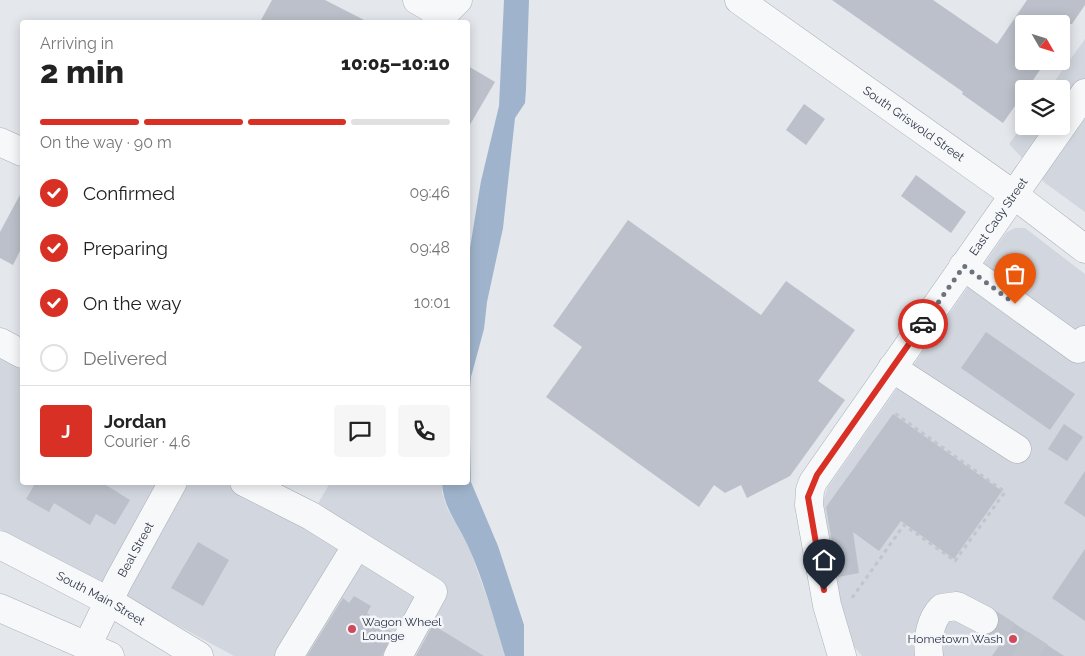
<!DOCTYPE html>
<html lang="en">
<head>
<meta charset="utf-8">
<style>
	body { margin:0; font-family:Raleway,sans-serif; background:#f6f6f6; color:#222; height:100vh; display:flex; flex-direction:column; font-size:19px; white-space:nowrap }
	* { box-sizing:border-box; margin:0 }
	p { font-size:16px; color:#767676 }
	.icon { flex:none; width:28px; height:28px; fill:none; stroke:currentColor; stroke-width:2; stroke-linecap:round; stroke-linejoin:round }
	.map { position:relative; flex:1; overflow:hidden }
	.details { position:absolute; left:20px; top:20px; width:450px; height:465px; display:flex; flex-direction:column; background:#fff; border-radius:5px; box-shadow:0 2px 12px #0003 }
	.details>* { flex:none }
	.needle { width:32px; rotate:129deg }
	.fabs { position:absolute; left:1015px; top:15px; display:grid; gap:10px }
	.fabs a { display:grid; place-items:center; width:55px; height:55px; border-radius:5px; background:#fff; box-shadow:0 2px 12px #0003; font-size:25px }
	.pin { position:absolute; display:grid; place-items:center; width:42px; height:42px; color:#fff; margin:-51px -21px; border-radius:50% 50% 50% 0; rotate:-45deg; box-shadow:0 0 5px #0007 }
	.pin .icon { rotate:45deg }
	.courier { position:absolute; display:grid; place-items:center; width:50px; height:50px; margin:-25px; border:4px solid #d93025; border-radius:50%; background:#fff; color:#222; box-shadow:0 1px 6px #0007 }
	.head em { font-style:normal; font-weight:800 }
	.head div { display:flex; flex-direction:column-reverse }
	.head { display:flex; align-items:center; justify-content:space-between; height:85px; padding:0 20px }
	h1 { font-size:32px; font-weight:800; line-height:38px }
	.bar { display:grid; grid-template-columns:repeat(4,1fr); gap:8px 5px; align-content:center; height:60px; padding:0 20px }
	.bar i { height:6px; border-radius:4px; background:#e0e0e0 }
	.bar .selected { background:#d93025 }
	.bar p { grid-column:span 4 }
	.line { display:flex; align-items:center; gap:12px; padding:0 20px; border-top:1px solid #e0e0e0 }
	.line div { flex:1 }
	.round { display:grid; place-items:center; flex:none; width:52px; height:52px; border-radius:5px; background:#f6f6f6 }
	ol { padding:0 20px; list-style:none }
	li { display:flex; align-items:center; gap:15px; height:55px }
	li p { margin-inline-start:auto }
	li .icon { padding:5px; border-radius:50%; background:#d93025; color:#fff; stroke-width:4 }
	li:last-child { color:#767676 }
	li i { width:28px; height:28px; border:2px solid #e0e0e0; border-radius:50% }
	.map>svg:first-child { display:block }
	.built { fill:#d2d6de }
	.water { fill:#9fb4cc }
	.building { fill:#bbc0ca }
	.lines { fill:none; stroke-linecap:round; stroke-linejoin:round }
	.minor-tunnel { stroke:#bfc3cb; stroke-width:28; stroke-dasharray:28 14; stroke-linecap:butt }
	.minor-casing { stroke:#a9aeb7; stroke-width:29 }
	.path { stroke:#c2c5cb; stroke-width:3; stroke-dasharray:4 4; stroke-linecap:butt }
	.minor { stroke:#f7f8fa; stroke-width:28 }
	.done { stroke:#6c737f; stroke-width:5; stroke-dasharray:0 9 }
	.route { stroke:#d93025; stroke-width:6 }
	.poi-dot { fill:#d1495b; stroke:#f4f6f9; stroke-width:2 }
	.labels { text-anchor:middle; dominant-baseline:central; stroke-width:5; stroke-linejoin:round; paint-order:stroke }
	.street-label { font-size:12px; fill:#2b3445; stroke:#f4f6f9 }
	.poi-label { font-size:12px; fill:#2b3445; stroke:#f4f6f9; text-anchor:start }
</style>
</head>
<body>
<div class="map">
<svg width="1085" height="656" viewBox="0 0 1085 656">
	<rect width="100%" height="100%" fill="#e4e7ec"/>
	<g class="built">
		<polygon points="1085,39 1085,212 1045,183 1009,144 1024,123 1024,126 1061,126 1061,89 1049,89"/>
		<polygon points="1015,228 1025,228 1085,274 1085,656 862,656 852,644 845,628 823,501 828,487 1003,237 1007,232"/>
		<polygon points="0,346 22,359 22,482 263,483 313,512 330,483 442,483 442,493 448,510 468,545 492,611 505,656 234,656 0,529"/>
	</g>
	<path class="water" d="M504,0H529L526,89L525,103L515,118L503,228L487,302L484,329L471,377L469,404L471,482L498,546L524,625V656H505C494,619 484,581 468,546C458,524 443,507 442,483L468,482V260L481,181L499,106Z"/>
	<g class="building">
		<polygon points="272,0 325,0 368,22 260,22"/>
		<polygon points="832,0 933,0 997,44 1027,0 1085,0 1085,5 1072,24 1024,24 1024,61 1046,61 1027,89 1024,89 1024,93 1003,123 962,94 963,92"/>
		<polygon points="468,66 495,82 468,128"/>
		<polygon points="804,104 825,119 806,145 786,130"/>
		<polygon points="916,175 966,212 951,233 901,196"/>
		<polygon points="22,191 22,247 13,265 0,258 0,232"/>
		<polygon points="628,220 761,315 786,281 855,330 818,381 845,400 790,476 747,498 741,485 725,493 714,485 699,507 546,397 582,347 553,326"/>
		<polygon points="986,332 1075,394 1050,430 961,368"/>
		<polygon points="893,414 1002,491 954,559 901,521 879,551 853,532 859,573 838,577 826,507"/>
		<polygon points="1064,424 1083,437 1067,461 1048,449"/>
		<polygon points="1085,471 1085,517 1064,503"/>
		<polygon points="36,482 101,482 130,500 115,525 96,514 90,525 54,503 49,512 26,499"/>
		<polygon points="198,542 229,560 203,606 171,588"/>
		<polygon points="1085,549 1085,621 1052,598"/>
		<polygon points="354,596 371,606 367,613 375,619 373,621 393,633 382,656 307,656 343,598 349,603"/>
		<polygon points="997,612 1064,656 992,656 999,646 982,635 992,633 998,628 1000,620"/>
		<polygon points="433,625 484,656 416,656"/>
	</g>
	<g class="lines">
		<polyline class="minor-tunnel" points="984,620 1040,656"/>
		<g class="minor-casing">
			<g id="minor">
				<polyline points="417,0 443,15"/>
				<path id="s1" d="M739,0L1014,195L1085,249"/>
				<polyline points="436,22 458,0"/>
				<polyline points="0,142 22,152"/>
				<polyline points="963,266 1078,349 1085,340"/>
				<polyline points="0,342 22,354"/>
				<polyline points="892,368 1017,449"/>
				<polyline points="244,482 311,516 433,592 398,656"/>
				<path id="s2" d="M0,545L110,602L199,656"/>
				<polyline points="0,608 110,656"/>
				<path id="s3" d="M87,646L118,582L173,482"/>
				<polyline points="289,656 357,545"/>
				<path id="s4" d="M842,656L827,605L809,505L810,490L813,482L1085,93"/>
				<path d="M929,656C927,639 930,620 942,608L957,606L984,620"/>
			</g>
		</g>
		<polyline class="path" points="852,598 904,525 955,561 1005,492 893,412"/>
		<use href="#minor" class="minor"/>
	</g>
	<g class="lines">
		<polyline class="done" points="923,324 964,266 1015,304"/>
		<polyline class="route" points="824,590 808,497 817,475 923,324"/>
	</g>
	<g class="poi-dot">
		<circle cx="352" cy="629" r="5"/>
		<circle cx="1013" cy="639" r="5"/>
	</g>
	<g class="labels">
		<g class="street-label">
			<text stroke="none"><textPath href="#s1" startOffset="214">South Griswold Street</textPath></text>
			<text stroke="none"><textPath href="#s4" startOffset="502">East Cady Street</textPath></text>
			<text stroke="none"><textPath href="#s3" startOffset="108">Beal Street</textPath></text>
			<text stroke="none"><textPath href="#s2" startOffset="114">South Main Street</textPath></text>
		</g>
		<g class="poi-label">
			<text x="362" y="622">Wagon Wheel<tspan x="362" dy="14">Lounge</tspan></text>
			<text x="1003" y="639" text-anchor="end">Hometown Wash</text>
		</g>
	</g>
</svg>
<div class="fabs">
<a><svg class="needle" viewBox="-14 -14 28 28"><path d="M0-13l5 13h-10z" fill="#e53935"/><path d="M0 13l5-13h-10z" fill="#767676"/></svg></a>
<a><svg class="icon" aria-label="layers" viewBox="0 0 24 24"><path d="M12 4l9 5-9 5-9-5zM3 14l9 5 9-5"/></svg></a>
</div>
<div class="pin" style="left:1015px;top:304px;background:#ea580c"><svg class="icon" aria-label="bag" viewBox="0 0 24 24"><path d="M5 8h14l-1 12H6zM9 8a3 3 0 0 1 6 0"/></svg></div>
<div class="pin" style="left:824px;top:590px;background:#1f2937"><svg class="icon" aria-label="home" viewBox="0 0 24 24"><path d="M3 11l9-7 9 7M6 9v11h12V9"/></svg></div>
<div class="courier" style="left:923px;top:324px"><svg class="icon" aria-label="car" viewBox="0 0 24 24"><path d="M5 17H2v-5l4-1 3-4h7l3 4 3 1v5h-3M9 17h6M6 11h13"/><circle cx="7" cy="17" r="2"/><circle cx="17" cy="17" r="2"/></svg></div>
<section class="details">
<div class="head"><div><h1>2 min</h1><p>Arriving in</p></div><em>10:05–10:10</em></div>
<div class="bar"><i class="selected"></i><i class="selected"></i><i class="selected"></i><i></i><p>On the way · 90 m</p></div>
<ol>
<li><svg class="icon" aria-label="check" viewBox="0 0 24 24"><path d="M5 12l5 5 9-10"/></svg>Confirmed<p>09:46</p></li>
<li><svg class="icon" aria-label="check" viewBox="0 0 24 24"><path d="M5 12l5 5 9-10"/></svg>Preparing<p>09:48</p></li>
<li><svg class="icon" aria-label="check" viewBox="0 0 24 24"><path d="M5 12l5 5 9-10"/></svg>On the way<p>10:01</p></li>
<li><i></i>Delivered</li>
</ol>
<div class="line" style="height:90px"><b class="round" style="background:#d93025;color:#fff">J</b><div><b>Jordan</b><p>Courier · 4.6</p></div><a class="round"><svg class="icon" aria-label="chat" viewBox="0 0 24 24"><path d="M4 5h16v11H9l-5 4z"/></svg></a><a class="round"><svg class="icon" aria-label="phone" viewBox="0 0 24 24"><path d="M5 4h4l2 5-3 2q2 4 5 5l2-3 5 2v4C11 20 4 13 5 4z"/></svg></a></div>
</section>
</div>
</body>
</html>
